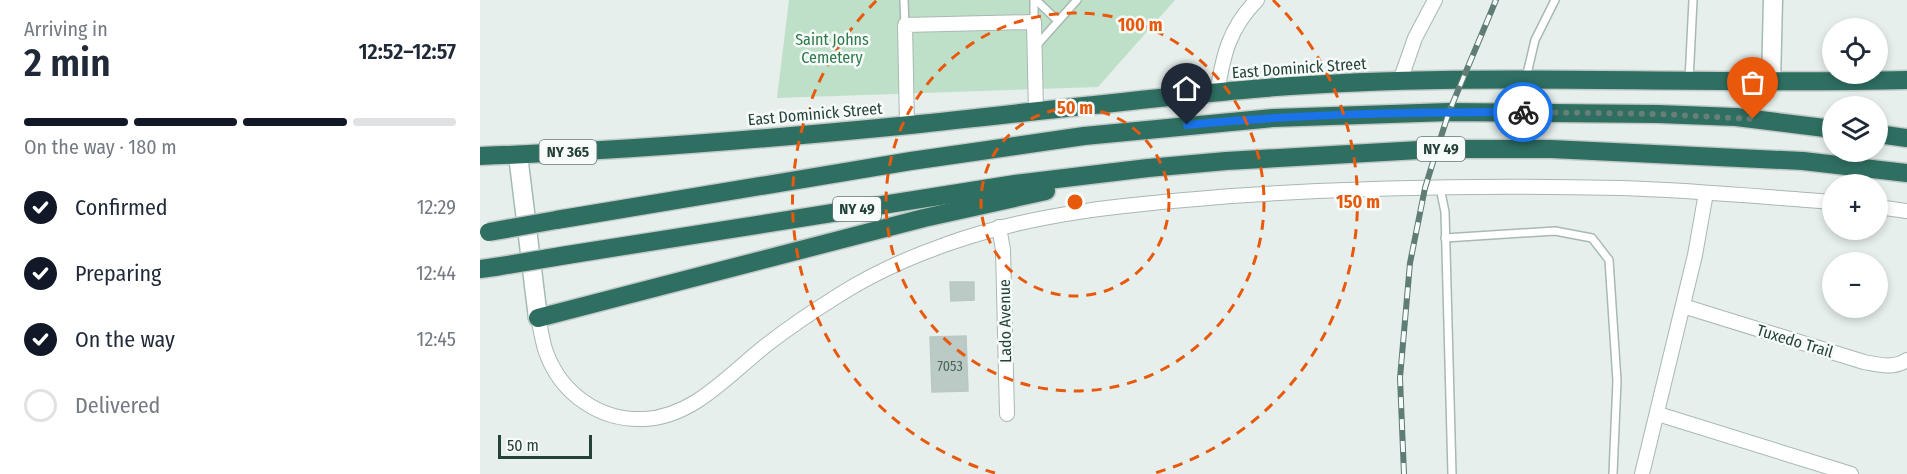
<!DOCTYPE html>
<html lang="en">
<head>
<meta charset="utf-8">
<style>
	body { margin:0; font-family:"Fira Sans Condensed",sans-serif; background:#f2f2f3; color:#1f2937; height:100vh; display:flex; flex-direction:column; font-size:22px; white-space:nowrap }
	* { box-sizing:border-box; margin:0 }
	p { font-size:20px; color:#747a83 }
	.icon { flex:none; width:33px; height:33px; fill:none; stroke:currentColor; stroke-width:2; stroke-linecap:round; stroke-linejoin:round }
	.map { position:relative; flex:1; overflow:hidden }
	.details { display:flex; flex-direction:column; background:#fff; width:480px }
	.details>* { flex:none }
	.fabs { position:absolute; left:1342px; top:18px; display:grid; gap:12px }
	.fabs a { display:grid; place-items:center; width:66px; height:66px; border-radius:50%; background:#fff; box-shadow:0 3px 9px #0003; font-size:30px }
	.scale { position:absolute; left:18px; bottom:15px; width:94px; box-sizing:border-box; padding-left:6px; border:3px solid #24423a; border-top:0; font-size:16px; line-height:21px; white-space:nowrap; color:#24423a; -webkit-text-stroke:4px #f7fbf9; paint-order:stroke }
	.pin { position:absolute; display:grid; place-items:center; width:51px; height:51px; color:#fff; margin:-62px -26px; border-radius:50% 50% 50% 0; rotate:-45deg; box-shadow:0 0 6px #0007 }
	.pin .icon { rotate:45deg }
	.courier { position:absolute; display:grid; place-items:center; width:60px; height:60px; margin:-30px; border:4px solid #1a73e8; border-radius:50%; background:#fff; color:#222; box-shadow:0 2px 8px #0007 }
	.summary em { font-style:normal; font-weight:600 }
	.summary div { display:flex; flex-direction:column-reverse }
	.summary { display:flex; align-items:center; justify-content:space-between; height:102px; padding:0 24px }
	h1 { font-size:39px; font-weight:600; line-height:45px }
	.bar { display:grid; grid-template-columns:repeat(4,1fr); gap:9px 6px; align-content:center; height:72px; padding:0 24px }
	.bar i { height:8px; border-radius:4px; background:#e0e1e3 }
	.bar .active { background:#111827 }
	.bar p { grid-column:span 4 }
	ol { padding:0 24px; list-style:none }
	li { display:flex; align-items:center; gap:18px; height:66px }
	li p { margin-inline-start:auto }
	li .icon { padding:6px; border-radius:50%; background:#111827; color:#fff; stroke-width:4 }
	li:last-child { color:#747a83 }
	li i { width:33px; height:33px; border:3px solid #e0e1e3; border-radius:50% }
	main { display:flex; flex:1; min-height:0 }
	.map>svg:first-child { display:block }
	.green { fill:#bfe0c8 }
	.building { fill:#bbcac4; stroke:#b8c9c2; stroke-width:1.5 }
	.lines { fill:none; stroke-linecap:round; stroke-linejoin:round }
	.lane-casing { stroke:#a8b8b2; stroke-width:10 }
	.street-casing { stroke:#a8b8b2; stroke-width:16 }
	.secondary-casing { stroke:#a4bbb3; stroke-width:21 }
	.highway-casing { stroke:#c2cac8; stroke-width:21 }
	.lane { stroke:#fff; stroke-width:7 }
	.street { stroke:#fff; stroke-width:14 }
	.secondary { stroke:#fff; stroke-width:18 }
	.highway { stroke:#2f6f62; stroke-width:18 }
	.rail-casing { stroke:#5f7d75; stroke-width:6 }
	.rail { stroke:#f7fbf9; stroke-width:4; stroke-dasharray:11; stroke-linecap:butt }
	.highway-bridge-casing { stroke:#c2cac8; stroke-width:21; stroke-linecap:butt }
	.highway-bridge { stroke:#2f6f62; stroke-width:18 }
	.done { stroke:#687f78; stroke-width:6; stroke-dasharray:0 10.8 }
	.route { stroke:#1a73e8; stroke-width:8 }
	.ring { fill:none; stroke:#e8590c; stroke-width:3; stroke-dasharray:10 8 }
	.labels { text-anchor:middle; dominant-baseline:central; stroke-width:5; stroke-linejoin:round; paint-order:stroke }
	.number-label { font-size:14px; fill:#4a645c }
	.shield { fill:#f7fbf9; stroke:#637a73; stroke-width:1.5 }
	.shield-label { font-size:15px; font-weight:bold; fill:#24423a }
	.park-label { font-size:16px; fill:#2d7a4b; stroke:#f7fbf9 }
	.street-label { font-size:16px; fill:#24423a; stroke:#f7fbf9 }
	.centre { fill:#e8590c; stroke:#f7fbf9; stroke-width:3 }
	.ring-label { font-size:18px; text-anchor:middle; font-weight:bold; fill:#e8590c; stroke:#f7fbf9; stroke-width:5; stroke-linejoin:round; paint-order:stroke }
</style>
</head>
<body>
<main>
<section class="details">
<div class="summary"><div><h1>2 min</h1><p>Arriving in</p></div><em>12:52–12:57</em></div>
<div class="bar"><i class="active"></i><i class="active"></i><i class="active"></i><i></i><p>On the way · 180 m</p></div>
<ol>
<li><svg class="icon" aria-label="check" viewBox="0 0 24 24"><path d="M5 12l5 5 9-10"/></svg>Confirmed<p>12:29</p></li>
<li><svg class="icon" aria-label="check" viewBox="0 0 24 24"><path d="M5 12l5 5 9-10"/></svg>Preparing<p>12:44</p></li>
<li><svg class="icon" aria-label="check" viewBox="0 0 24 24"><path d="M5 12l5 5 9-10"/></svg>On the way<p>12:45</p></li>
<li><i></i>Delivered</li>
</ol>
</section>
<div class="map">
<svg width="1427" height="474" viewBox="0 0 1427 474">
	<rect width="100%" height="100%" fill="#e6efeb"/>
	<polygon class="green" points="309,0 695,0 618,87 297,98"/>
	<g class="building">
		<polygon points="470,282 494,282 494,300 471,301"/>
		<polygon points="486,336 488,391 452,392 450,337"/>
	</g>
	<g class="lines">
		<g class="lane-casing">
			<g id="lane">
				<polyline points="424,0 425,25"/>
				<polyline points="554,0 554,22"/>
				<polyline points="556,0 578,21"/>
				<polyline points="557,45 597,0"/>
				<polyline points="1046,78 1055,40 1075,0"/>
				<polyline points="1209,81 1213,0"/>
				<polyline points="960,188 965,212 972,474"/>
				<polyline points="965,238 1075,231 1112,238 1129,260 1137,381 1133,474"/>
			</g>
		</g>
		<g class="street-casing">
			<g id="street">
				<polyline points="920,81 935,38 955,0"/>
				<path d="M737,93C743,56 749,28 777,0"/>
				<polyline points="427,125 425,25 554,22 556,112"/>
				<polyline points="1398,207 1427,211"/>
				<polyline points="519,227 523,250 527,414"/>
				<path d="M1203,306L1384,362C1400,365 1413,369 1427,360"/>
				<path d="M58,318C61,329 62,341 66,352C81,394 120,421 164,419C215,417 251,372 289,343C311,326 335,310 359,295C392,274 430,257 467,244C559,211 655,204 752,196C881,187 1012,185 1141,188C1212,190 1283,197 1353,202"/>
				<polyline points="1178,414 1371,474"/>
				<polyline points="1162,474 1215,255 1226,193"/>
			</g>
		</g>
		<g class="secondary-casing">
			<g id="secondary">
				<polyline points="1291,82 1293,0"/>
				<polyline points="38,155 58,318"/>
			</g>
		</g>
		<g class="highway-casing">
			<g id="highway">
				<polyline points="1398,134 1427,138"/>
				<path d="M0,156C144,151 287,139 430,125C544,113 659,99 773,89C991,70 1209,86 1427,80"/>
				<polyline points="76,220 431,161 604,136 793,118 969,112 1178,114 1256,117 1353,129"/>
				<polyline points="87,255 535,184 668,168 746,161 957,149 1071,149 1323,161 1427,173"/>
				<polyline points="0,269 15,267"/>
				<polyline points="58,318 444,218 566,191"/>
			</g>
		</g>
		<use href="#lane" class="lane"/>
		<use href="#street" class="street"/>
		<use href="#secondary" class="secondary"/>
		<use href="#highway" class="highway"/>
		<g class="rail-casing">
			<polyline id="rail" points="924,474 920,378 930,263 945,188 957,149 969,112 1016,0"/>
		</g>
		<use href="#rail" class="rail"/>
		<g class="highway-bridge-casing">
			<g id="highway-bridge">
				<polyline points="9,232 76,220"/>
				<polyline points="15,267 87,255"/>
			</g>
		</g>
		<use href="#highway-bridge" class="highway-bridge"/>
	</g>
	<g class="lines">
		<polyline class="done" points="1043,112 1178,114 1273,119"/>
		<path class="route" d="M707,125C818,114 930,112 1043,112"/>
	</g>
	<g class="ring">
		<circle cx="595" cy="202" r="94"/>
		<circle cx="595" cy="202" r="189"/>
		<path d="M515 473A283 283 0 0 1 397 0M793 0A283 283 0 0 1 675 473"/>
	</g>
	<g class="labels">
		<g class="number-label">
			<text x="470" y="366">7053</text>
		</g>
		<g class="shield">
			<rect x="937" y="137" width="48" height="24" rx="4.5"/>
			<rect x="59.5" y="140" width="57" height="24" rx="4.5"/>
			<rect x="353" y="197" width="48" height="24" rx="4.5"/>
		</g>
		<g class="shield-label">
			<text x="961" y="149">NY 49</text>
			<text x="88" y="152">NY 365</text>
			<text x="377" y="209">NY 49</text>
		</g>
		<g class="park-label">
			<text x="352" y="39">Saint Johns<tspan x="352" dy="18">Cemetery</tspan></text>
		</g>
		<g class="street-label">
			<text transform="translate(819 68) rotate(-4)">East Dominick Street</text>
			<text transform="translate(335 114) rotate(-5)">East Dominick Street</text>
			<text transform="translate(525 321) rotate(-91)">Lado Avenue</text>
			<text transform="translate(1315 341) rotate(17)">Tuxedo Trail</text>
		</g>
	</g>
	<circle cx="595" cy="202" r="9" class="centre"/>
	<g class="ring-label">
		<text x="660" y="31">100 m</text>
		<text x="595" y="114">50 m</text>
		<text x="878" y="208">150 m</text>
	</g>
</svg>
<div class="fabs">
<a><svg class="icon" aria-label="locate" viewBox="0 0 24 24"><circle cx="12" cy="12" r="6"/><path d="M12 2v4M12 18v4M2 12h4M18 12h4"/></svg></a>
<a><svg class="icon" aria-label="layers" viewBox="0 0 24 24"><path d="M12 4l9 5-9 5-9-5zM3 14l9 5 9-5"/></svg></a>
<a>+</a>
<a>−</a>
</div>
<div class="scale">50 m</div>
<div class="pin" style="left:1273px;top:119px;background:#ea580c"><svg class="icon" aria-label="bag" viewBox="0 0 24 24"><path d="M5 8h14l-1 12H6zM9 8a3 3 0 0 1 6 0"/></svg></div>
<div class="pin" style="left:707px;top:125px;background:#1f2937"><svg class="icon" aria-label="home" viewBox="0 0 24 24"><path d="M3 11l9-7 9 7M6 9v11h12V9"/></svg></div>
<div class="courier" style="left:1043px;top:112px"><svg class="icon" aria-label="bike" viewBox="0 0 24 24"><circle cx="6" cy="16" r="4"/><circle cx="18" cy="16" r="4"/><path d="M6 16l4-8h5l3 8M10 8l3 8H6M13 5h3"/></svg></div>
</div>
</main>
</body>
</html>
